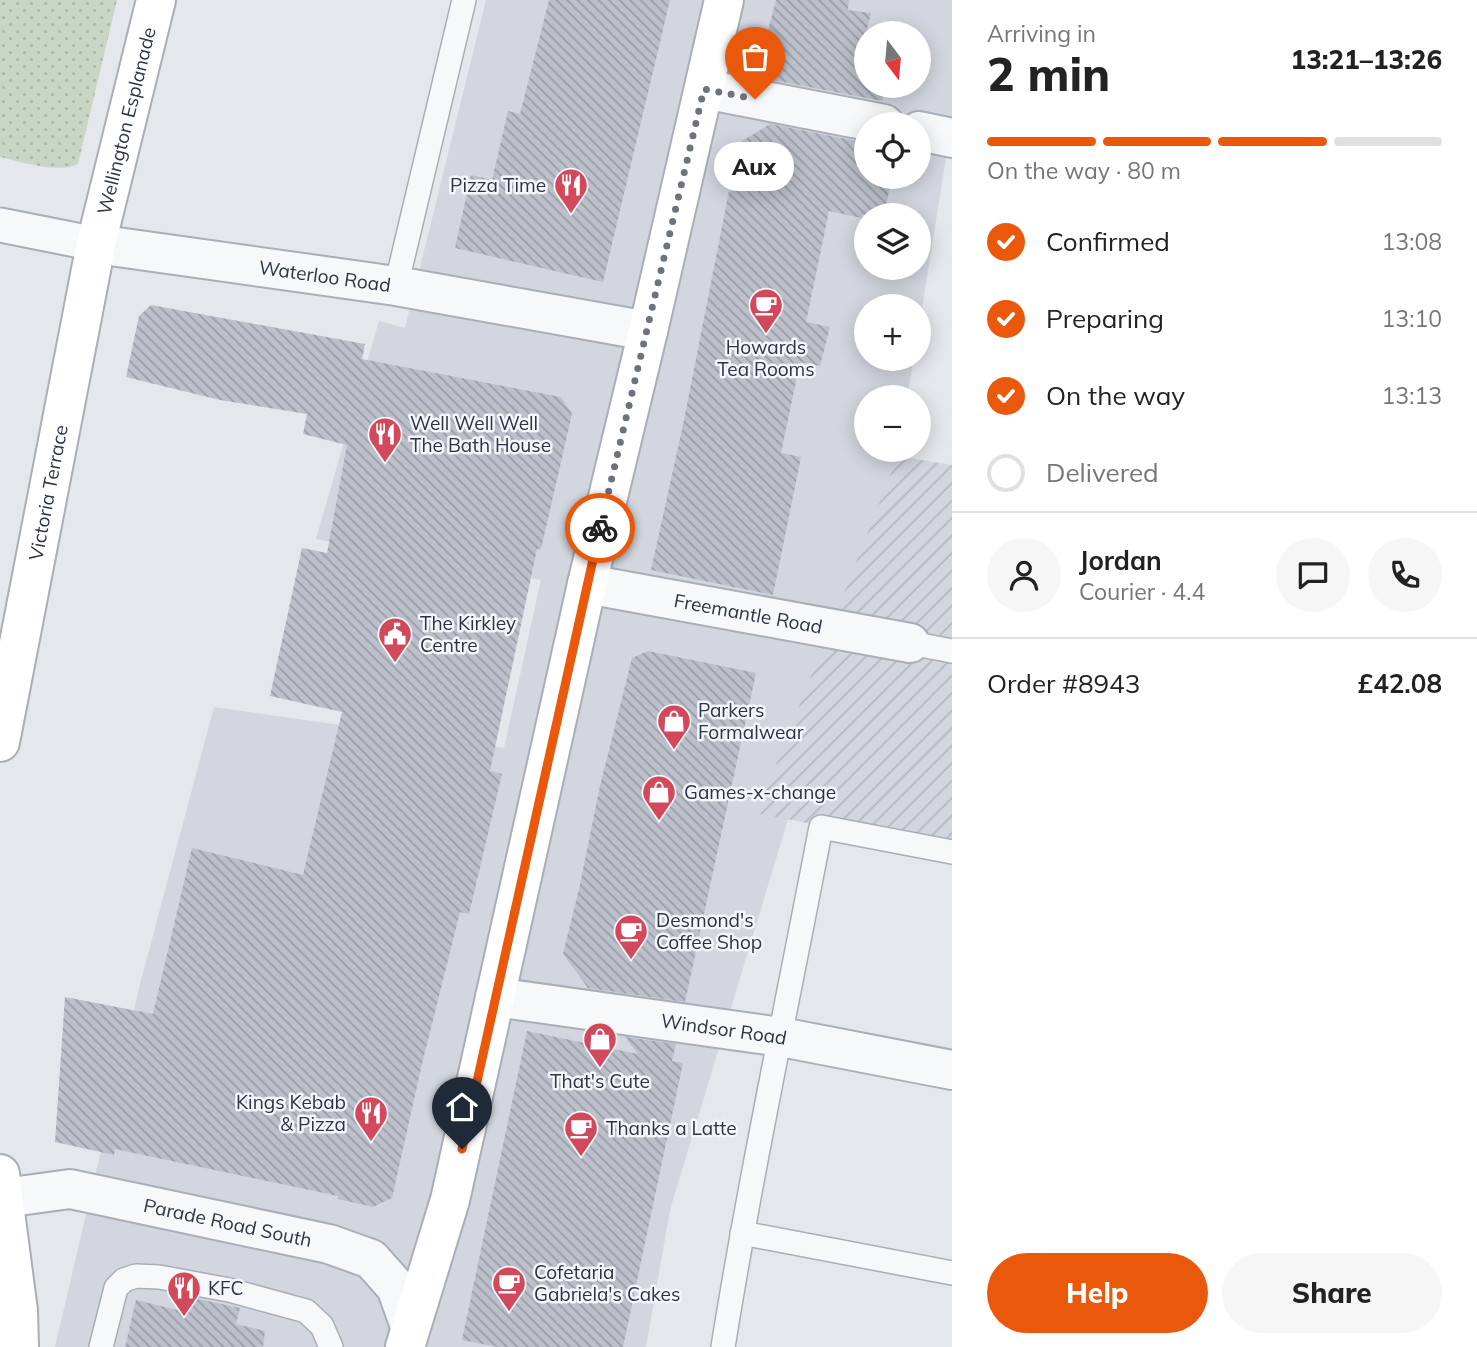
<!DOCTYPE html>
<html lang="en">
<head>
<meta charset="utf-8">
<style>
	body { margin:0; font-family:Mulish,sans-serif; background:#f6f6f6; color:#222; height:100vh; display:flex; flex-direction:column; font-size:26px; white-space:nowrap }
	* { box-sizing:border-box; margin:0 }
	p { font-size:23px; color:#767676 }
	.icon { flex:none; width:38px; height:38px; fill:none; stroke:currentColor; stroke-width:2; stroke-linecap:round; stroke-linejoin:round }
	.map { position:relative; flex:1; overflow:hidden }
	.drawer { display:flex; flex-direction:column; background:#fff; width:525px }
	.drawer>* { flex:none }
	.needle { width:46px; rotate:164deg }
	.tools { position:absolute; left:854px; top:21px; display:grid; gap:14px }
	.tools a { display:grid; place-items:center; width:77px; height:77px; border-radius:50%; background:#fff; box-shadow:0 4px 18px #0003; font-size:35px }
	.pin { position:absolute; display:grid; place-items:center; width:60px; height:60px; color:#fff; margin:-72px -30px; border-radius:50% 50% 50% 0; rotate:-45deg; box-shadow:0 0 7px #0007 }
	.pin .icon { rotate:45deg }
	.courier { position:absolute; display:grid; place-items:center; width:70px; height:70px; margin:-35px; border:5px solid #ea580c; border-radius:50%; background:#fff; color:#222; box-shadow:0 2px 9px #0007 }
	.bubble { position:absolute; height:49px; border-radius:24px; background:#fff; box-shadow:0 4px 18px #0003; font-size:23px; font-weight:800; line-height:49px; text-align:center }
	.headline em { font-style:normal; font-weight:800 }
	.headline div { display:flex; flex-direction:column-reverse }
	.headline { display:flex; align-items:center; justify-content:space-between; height:119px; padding:0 35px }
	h1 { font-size:46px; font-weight:800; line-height:52px }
	.bar { display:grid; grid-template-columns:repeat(4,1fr); gap:10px 7px; align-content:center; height:84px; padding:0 35px }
	.bar i { height:9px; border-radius:5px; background:#e0e0e0 }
	.bar .on { background:#ea580c }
	.bar p { grid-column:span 4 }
	.line { display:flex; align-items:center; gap:18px; padding:0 35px; border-top:2px solid #e0e0e0 }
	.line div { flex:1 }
	.round { display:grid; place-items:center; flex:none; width:74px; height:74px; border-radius:37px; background:#f6f6f6 }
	ol { padding:0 35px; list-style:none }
	li { display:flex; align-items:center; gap:21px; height:77px }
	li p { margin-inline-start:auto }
	li .icon { padding:7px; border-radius:50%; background:#ea580c; color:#fff; stroke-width:4 }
	li:last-child { color:#767676 }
	li i { width:38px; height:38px; border:4px solid #e0e0e0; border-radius:50% }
	.cta { display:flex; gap:14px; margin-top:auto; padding:14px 35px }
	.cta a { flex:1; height:80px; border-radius:42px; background:#ea580c; color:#fff; font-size:28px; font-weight:800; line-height:80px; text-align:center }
	.cta a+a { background:#f6f6f6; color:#222 }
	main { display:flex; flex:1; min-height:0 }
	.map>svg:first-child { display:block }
	.built { fill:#d2d6de; fill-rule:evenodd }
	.industrial { fill:url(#industrial-furrows) }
	.green { fill:url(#green-dots) }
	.building { fill:url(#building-back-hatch) }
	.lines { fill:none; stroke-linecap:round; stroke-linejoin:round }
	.service-casing { stroke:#a9aeb7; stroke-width:26 }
	.pedestrian-casing { stroke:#a9aeb7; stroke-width:37 }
	.minor-casing { stroke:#a9aeb7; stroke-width:42 }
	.secondary-casing { stroke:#a9aeb7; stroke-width:42 }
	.service { stroke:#f7f8fa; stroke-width:23 }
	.pedestrian { stroke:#f7f8fa; stroke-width:33 }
	.minor { stroke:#f7f8fa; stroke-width:38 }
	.secondary { stroke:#fff; stroke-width:38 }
	.done { stroke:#6c737f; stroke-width:7; stroke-dasharray:0 12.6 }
	.route { stroke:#ea580c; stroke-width:9 }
	.labels { text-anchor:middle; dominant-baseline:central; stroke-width:5; stroke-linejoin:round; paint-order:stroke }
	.street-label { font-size:19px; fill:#2b3445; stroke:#f4f6f9 }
	.poi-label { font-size:19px; fill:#2b3445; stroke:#f4f6f9; text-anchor:start }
</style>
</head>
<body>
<main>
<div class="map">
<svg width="952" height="1347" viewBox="0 0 952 1347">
	<defs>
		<pattern id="industrial-furrows" width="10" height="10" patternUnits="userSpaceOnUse" patternTransform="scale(1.75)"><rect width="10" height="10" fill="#d2d6de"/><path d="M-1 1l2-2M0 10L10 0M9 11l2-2" fill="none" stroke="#b4b8c0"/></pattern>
		<pattern id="green-dots" width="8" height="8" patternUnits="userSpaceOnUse" patternTransform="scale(1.75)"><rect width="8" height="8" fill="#c9d6c5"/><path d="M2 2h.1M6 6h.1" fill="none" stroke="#adb8ab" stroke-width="1.8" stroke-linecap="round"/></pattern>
		<pattern id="building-back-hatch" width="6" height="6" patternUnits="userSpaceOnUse" patternTransform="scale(1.75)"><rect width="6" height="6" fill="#bbc0ca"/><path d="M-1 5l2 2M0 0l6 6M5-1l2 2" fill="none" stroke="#989da6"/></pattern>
	</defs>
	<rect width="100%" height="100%" fill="#e4e7ec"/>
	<path class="built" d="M486,0H952V120L919,327V306H866V359H914L907,397H866V450H899L898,455L670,1210L646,1347H55L140,984L214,707L504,748L541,580L316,539L379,321L405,328ZM866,33H919V86H866ZM866,124H919V177H866ZM866,215H919V268H866Z"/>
	<polygon class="industrial" points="898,456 952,465 952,852 757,813"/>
	<path class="green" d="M0,0H117L78,164C58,174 22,162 0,157Z"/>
	<g class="building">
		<polygon points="549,0 670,0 603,282 455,248 471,175 492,180 508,111 520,114"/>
		<polygon points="776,0 849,0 848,10 871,13 866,33 866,86 885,86 882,101 762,78 759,71 759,64"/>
		<polygon points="770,124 866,143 866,177 892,177 884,215 862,215 862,218 829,211 806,322 830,327 820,366 800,362 781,453 801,457 773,595 651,570 683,425 729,191 732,192 742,141"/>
		<polygon points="151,305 365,344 362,359 561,397 572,414 541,549 537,549 490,771 502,774 469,914 460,912 422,1064 392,1198 373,1207 338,1199 338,1196 115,1149 114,1155 55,1142 65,997 153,1014 192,848 303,875 342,712 270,696 302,548 327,553 347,445 303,434 307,414 220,400 126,377 139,316"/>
		<polygon points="648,651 756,673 685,1002 588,988 563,954 579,889 600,786 632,658"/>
		<polygon points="527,1031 638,1054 625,1037 676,1044 672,1061 683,1063 623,1347 498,1347 462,1340"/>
		<polygon points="189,1297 240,1308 236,1324 265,1331 263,1347 125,1347 136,1300 186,1312"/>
	</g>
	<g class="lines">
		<g class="service-casing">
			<g id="service">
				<polyline points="396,286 464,0"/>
				<polyline points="910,643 952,651"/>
				<polyline points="742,1233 952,1273"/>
				<polyline points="101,1347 116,1288 124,1280 136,1276 159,1277 229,1290 306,1311 322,1326 331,1347"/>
				<path d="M723,1347C751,1173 788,1000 821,827L952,852"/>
			</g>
		</g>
		<g class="pedestrian-casing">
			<polyline id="pedestrian" points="0,225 96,244"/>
		</g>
		<g class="minor-casing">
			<g id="minor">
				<polyline points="704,89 884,124"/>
				<polyline points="919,131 952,138"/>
				<path id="s1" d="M96,244L396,286L648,331"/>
				<path id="s2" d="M587,584L910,643"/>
				<path id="s3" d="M495,997L781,1037L952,1070"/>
				<path id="s4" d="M4,1198L70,1189L329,1244L371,1259L396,1287L410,1326"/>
			</g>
		</g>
		<g class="secondary-casing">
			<g id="secondary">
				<path id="s5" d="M0,742L96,244L156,0"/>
				<polyline points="0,1174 18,1311 19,1347"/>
				<polyline points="405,1347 450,1200 587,584 648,331 724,0"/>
			</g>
		</g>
		<use href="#service" class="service"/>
		<use href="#pedestrian" class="pedestrian"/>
		<use href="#minor" class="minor"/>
		<use href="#secondary" class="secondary"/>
	</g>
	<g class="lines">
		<polyline class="done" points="600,528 704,89 755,99"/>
		<polyline class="route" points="462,1149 600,528"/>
	</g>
	<defs>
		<g id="restaurant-pin" transform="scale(1.75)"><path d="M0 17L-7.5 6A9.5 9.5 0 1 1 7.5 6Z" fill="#d1495b" stroke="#f4f6f9"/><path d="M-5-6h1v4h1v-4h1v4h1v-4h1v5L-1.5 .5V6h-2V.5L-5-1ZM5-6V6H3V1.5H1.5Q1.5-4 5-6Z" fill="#fff"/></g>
		<g id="cafe-pin" transform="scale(1.75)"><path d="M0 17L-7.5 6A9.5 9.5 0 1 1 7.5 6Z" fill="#d1495b" stroke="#f4f6f9"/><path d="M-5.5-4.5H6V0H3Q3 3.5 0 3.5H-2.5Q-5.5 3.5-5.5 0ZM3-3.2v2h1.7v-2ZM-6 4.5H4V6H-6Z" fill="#fff"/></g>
		<g id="civic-pin" transform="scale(1.75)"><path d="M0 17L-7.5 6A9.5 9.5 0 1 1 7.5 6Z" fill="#d1495b" stroke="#f4f6f9"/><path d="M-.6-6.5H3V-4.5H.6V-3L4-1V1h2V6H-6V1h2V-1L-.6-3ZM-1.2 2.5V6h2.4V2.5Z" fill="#fff"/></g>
		<g id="shop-pin" transform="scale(1.75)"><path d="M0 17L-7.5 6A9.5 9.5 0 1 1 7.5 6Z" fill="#d1495b" stroke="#f4f6f9"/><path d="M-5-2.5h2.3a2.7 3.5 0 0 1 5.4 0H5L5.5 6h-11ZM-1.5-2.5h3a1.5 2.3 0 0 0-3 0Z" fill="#fff"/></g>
	</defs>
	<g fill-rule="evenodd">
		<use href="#restaurant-pin" x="571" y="185"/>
		<use href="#cafe-pin" x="766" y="305"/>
		<use href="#restaurant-pin" x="385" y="434"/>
		<use href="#civic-pin" x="395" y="634"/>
		<use href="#shop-pin" x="674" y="721"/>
		<use href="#shop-pin" x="659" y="792"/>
		<use href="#cafe-pin" x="631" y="931"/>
		<use href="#shop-pin" x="600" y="1039"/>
		<use href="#restaurant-pin" x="371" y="1113"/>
		<use href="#cafe-pin" x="581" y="1128"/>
		<use href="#cafe-pin" x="509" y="1283"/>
		<use href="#restaurant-pin" x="184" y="1288"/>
	</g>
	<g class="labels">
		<g class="street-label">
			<text stroke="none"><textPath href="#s5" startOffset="634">Wellington Esplanade</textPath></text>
			<text stroke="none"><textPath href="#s1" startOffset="231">Waterloo Road</textPath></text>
			<text stroke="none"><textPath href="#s5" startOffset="254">Victoria Terrace</textPath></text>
			<text stroke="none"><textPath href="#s2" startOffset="164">Freemantle Road</textPath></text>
			<text stroke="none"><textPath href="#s3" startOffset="231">Windsor Road</textPath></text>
			<text stroke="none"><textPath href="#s4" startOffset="228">Parade Road South</textPath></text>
		</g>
		<g class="poi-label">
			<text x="546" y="185" text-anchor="end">Pizza Time</text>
			<text x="766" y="347" text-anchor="middle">Howards<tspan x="766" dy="22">Tea Rooms</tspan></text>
			<text x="410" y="423">Well Well Well<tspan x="410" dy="22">The Bath House</tspan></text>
			<text x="420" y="623">The Kirkley<tspan x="420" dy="22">Centre</tspan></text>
			<text x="698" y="710">Parkers<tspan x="698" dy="22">Formalwear</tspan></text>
			<text x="684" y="792">Games-x-change</text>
			<text x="656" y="920">Desmond's<tspan x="656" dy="22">Coffee Shop</tspan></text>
			<text x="600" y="1081" text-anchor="middle">That's Cute</text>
			<text x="346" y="1102" text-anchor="end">Kings Kebab<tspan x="346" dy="22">&amp; Pizza</tspan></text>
			<text x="606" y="1128">Thanks a Latte</text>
			<text x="534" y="1272">Cofetaria<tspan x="534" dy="22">Gabriela's Cakes</tspan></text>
			<text x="208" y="1288">KFC</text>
		</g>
	</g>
</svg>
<div class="tools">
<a><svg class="needle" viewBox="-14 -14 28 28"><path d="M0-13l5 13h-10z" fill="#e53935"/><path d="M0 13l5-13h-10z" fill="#767676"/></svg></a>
<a><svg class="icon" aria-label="locate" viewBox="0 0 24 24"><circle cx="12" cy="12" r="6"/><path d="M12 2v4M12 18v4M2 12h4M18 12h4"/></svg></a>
<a><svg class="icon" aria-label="layers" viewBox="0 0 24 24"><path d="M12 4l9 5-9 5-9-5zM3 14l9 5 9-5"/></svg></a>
<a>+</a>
<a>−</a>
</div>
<div class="pin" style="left:755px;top:99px;background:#ea580c"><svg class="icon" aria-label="bag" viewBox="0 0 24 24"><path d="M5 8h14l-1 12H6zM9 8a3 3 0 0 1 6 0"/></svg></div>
<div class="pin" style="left:462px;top:1149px;background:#1f2937"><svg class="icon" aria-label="home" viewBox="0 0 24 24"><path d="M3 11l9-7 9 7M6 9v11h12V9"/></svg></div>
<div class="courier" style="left:600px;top:528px"><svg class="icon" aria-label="bike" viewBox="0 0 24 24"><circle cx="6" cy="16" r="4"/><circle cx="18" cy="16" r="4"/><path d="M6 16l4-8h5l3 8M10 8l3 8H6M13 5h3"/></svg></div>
<div class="bubble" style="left:714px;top:142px;width:80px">Aux</div>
</div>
<section class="drawer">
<div class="headline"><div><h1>2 min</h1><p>Arriving in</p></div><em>13:21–13:26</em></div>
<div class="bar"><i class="on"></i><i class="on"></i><i class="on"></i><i></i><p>On the way · 80 m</p></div>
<ol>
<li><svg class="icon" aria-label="check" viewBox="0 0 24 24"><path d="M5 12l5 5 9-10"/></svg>Confirmed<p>13:08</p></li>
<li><svg class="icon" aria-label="check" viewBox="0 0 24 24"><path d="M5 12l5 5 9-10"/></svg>Preparing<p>13:10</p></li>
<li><svg class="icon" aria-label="check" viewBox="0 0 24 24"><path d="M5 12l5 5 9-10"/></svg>On the way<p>13:13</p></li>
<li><i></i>Delivered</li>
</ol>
<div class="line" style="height:126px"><a class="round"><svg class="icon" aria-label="person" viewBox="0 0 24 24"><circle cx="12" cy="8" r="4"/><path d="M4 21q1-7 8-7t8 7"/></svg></a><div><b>Jordan</b><p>Courier · 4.4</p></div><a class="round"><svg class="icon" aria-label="chat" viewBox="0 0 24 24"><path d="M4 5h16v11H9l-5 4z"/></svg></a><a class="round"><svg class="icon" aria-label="phone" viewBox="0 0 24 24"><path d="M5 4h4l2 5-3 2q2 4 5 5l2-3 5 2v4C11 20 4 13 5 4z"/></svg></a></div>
<div class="line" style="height:91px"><div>Order #8943</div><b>£42.08</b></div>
<div class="cta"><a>Help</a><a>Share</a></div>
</section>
</main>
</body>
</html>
